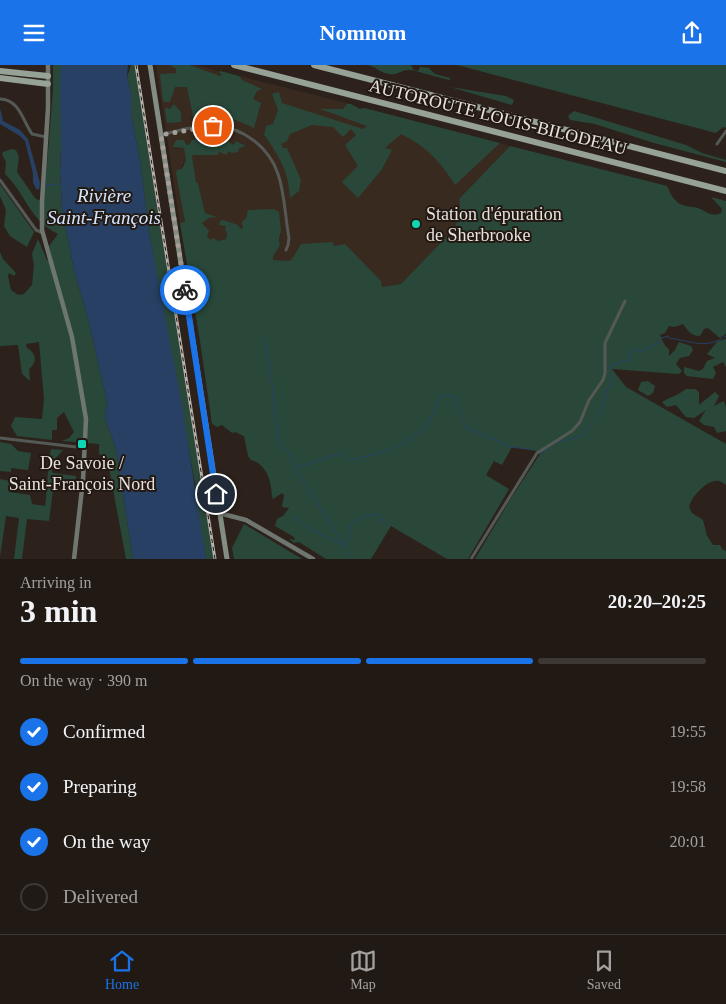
<!DOCTYPE html>
<html lang="en">
<head>
<meta charset="utf-8">
<style>
	body { margin:0; font-family:"Times New Roman",serif; background:#29231d; color:#f1f3f6; height:100vh; display:flex; flex-direction:column; font-size:19px; white-space:nowrap }
	* { box-sizing:border-box; margin:0 }
	p { font-size:16px; color:#a2a1a0 }
	.icon { flex:none; width:28px; height:28px; fill:none; stroke:currentColor; stroke-width:2; stroke-linecap:round; stroke-linejoin:round }
	.map { position:relative; height:494px; overflow:hidden }
	.drawer { display:flex; flex-direction:column; background:#211a14; flex:1 }
	.drawer>* { flex:none }
	.pin { position:absolute; display:grid; place-items:center; width:42px; height:42px; color:#fff; margin:-21px; border:2px solid #fff; border-radius:50%; box-shadow:0 1px 5px #0007 }
	.courier { position:absolute; display:grid; place-items:center; width:50px; height:50px; margin:-25px; border:4px solid #1a73e8; border-radius:50%; background:#fff; color:#222; box-shadow:0 1px 6px #0007 }
	.headline em { font-style:normal; font-weight:600 }
	.headline div { display:flex; flex-direction:column-reverse }
	.headline { display:flex; align-items:center; justify-content:space-between; height:85px; padding:0 20px }
	h1 { font-size:32px; font-weight:600; line-height:38px }
	.bar { display:grid; grid-template-columns:repeat(4,1fr); gap:8px 5px; align-content:center; height:60px; padding:0 20px }
	.bar i { height:6px; border-radius:4px; background:#3e3834 }
	.bar .active { background:#1a73e8 }
	.bar p { grid-column:span 4 }
	ol { padding:0 20px; list-style:none }
	li { display:flex; align-items:center; gap:15px; height:55px }
	li p { margin-inline-start:auto }
	li .icon { padding:5px; border-radius:50%; background:#1a73e8; color:#fff; stroke-width:4 }
	li:last-child { color:#a2a1a0 }
	li i { width:28px; height:28px; border:2px solid #3e3834; border-radius:50% }
	header { display:flex; justify-content:space-between; align-items:center; height:65px; padding:0 20px; background:#1a73e8; color:#fff; font-size:22px; font-weight:600 }
	.dock { display:flex; justify-content:space-around; align-items:center; height:70px; border-top:1px solid #3e3834; background:#211a14; font-size:14px; color:#a2a1a0 }
	.dock a { display:grid; justify-items:center; gap:2px }
	.dock .active { color:#1a73e8 }
	.map>svg:first-child { display:block }
	.built { fill:#392a1f }
	.green { fill:#29483a }
	.water { fill:#274063 }
	.lines { fill:none; stroke-linecap:round; stroke-linejoin:round }
	.stream { stroke:#274063; stroke-width:1 }
	.street { stroke:#545955; stroke-width:3 }
	.secondary { stroke:#6f7670; stroke-width:4.5 }
	.primary { stroke:#848d84; stroke-width:5 }
	.highway { stroke:#97a297; stroke-width:6 }
	.rail-casing { stroke:#b8b1ac; stroke-width:3 }
	.rail { stroke:#221912; stroke-width:1; stroke-dasharray:4; stroke-linecap:butt }
	.done { stroke:#a69f99; stroke-width:5; stroke-dasharray:0 9 }
	.route { stroke:#1a73e8; stroke-width:6 }
	.poi-dot { fill:#0ed5b4; stroke:#221912; stroke-width:2 }
	.labels { text-anchor:middle; dominant-baseline:central; stroke-width:4; stroke-linejoin:round; paint-order:stroke }
	.street-label { font-size:18px; fill:#e8e2dd; stroke:#221912 }
	.poi-label { font-size:18px; fill:#e8e2dd; stroke:#221912; text-anchor:start }
	.water-label { font-size:19px; font-style:italic; fill:#d3e5fe; stroke:#221912 }
</style>
</head>
<body>
<header><svg class="icon" aria-label="menu" viewBox="0 0 24 24"><path d="M4 6h16M4 12h16M4 18h16"/></svg>Nomnom<svg class="icon" aria-label="share" viewBox="0 0 24 24"><path d="M12 15V3M7 8l5-5 5 5M5 13v7h14v-7"/></svg></header>
<div class="map">
<svg width="726" height="494" viewBox="0 0 726 494">
	<rect width="100%" height="100%" fill="#2c221b"/>
	<polygon class="built" points="156,0 195,0 351,39 360,44 364,43 510,81 459,134 461,137 459,153 455,163 401,219 382,222 294,192 290,196 273,195 273,192 280,180 279,174 281,169 268,144 247,148 243,163 241,164 238,160 220,161 227,161 226,174 218,176 210,175 206,171 205,162 202,158 209,153 215,152 205,148 198,118 196,117 192,90 228,86 239,83 244,79 236,76 234,80 222,77 214,71 208,75 202,74 187,80 185,78 175,84 184,83 187,92 186,95 182,101 181,136 185,157 180,158"/>
	<g class="green">
		<path d="M53,0H61V85L60,106L62,143L74,205L89,257L107,337L105,353L116,384L133,494H126L107,392L99,389V379L62,376L69,373L74,367L64,347L57,353V365H52V375L17,371L11,361L15,352L42,354L44,334L39,277L26,279L27,283C36,288 38,297 29,304L30,316L22,309L18,280L0,281V187L3,194L16,208L14,211L9,208L8,211L11,225L18,230L24,229L32,220L34,200L32,189L38,174L47,195L52,194L49,181L58,169C29,155 26,129 5,109L6,97L2,89L3,87L12,84L16,85L19,92L17,107L35,133L38,135L44,136L53,25Z"/>
		<polygon points="131,0 135,0 160,161 206,434 214,494 206,494 196,441 195,418 160,229 149,167 140,95 131,50 131,28 127,12"/>
		<path d="M170,0H189L220,11L222,10L220,8V6L239,11L242,15L262,24L257,26L253,34L261,38L254,63C232,52 218,49 193,51L187,22H175L170,37H165L163,36L160,9L176,8V4Z"/>
		<path d="M368,0H410L412,1L413,5L418,6L420,2L429,3L435,9L450,13V15C438,13 417,5 408,5C401,5 396,11 389,9C381,8 376,2 368,0Z"/>
		<polygon points="457,0 726,0 726,63 723,62 716,68"/>
		<polygon points="450,22 506,31 514,35 512,40"/>
		<path d="M279,27L282,38L363,64L367,61L320,44H343L347,39H351L360,44L364,43L500,78L455,120C440,96 427,82 401,69L385,83L392,85L382,104L358,133L342,117L358,101L345,80L356,70L351,64L343,72L333,62L312,60L290,69L287,76L281,79L283,83H287L301,115L299,126L290,133C288,103 279,92 263,68H265L266,61L273,59L278,45L272,29Z"/>
		<polygon points="174,39 181,47 181,57 167,58 165,45 167,42 168,44 170,44"/>
		<polygon points="574,46 686,80 702,88 726,95 726,97 654,78 595,59 570,55 568,51"/>
		<path d="M214,71L222,77L228,75L230,78L234,80L236,76L246,81L239,83L238,87L232,88L228,86L227,90L219,87L218,90H192L196,117L198,118L205,148L217,152L209,153L202,158L209,166L207,171L210,175L213,173L218,176L226,174L227,169L225,164L226,161L219,160L220,156L223,155L238,160L241,164L243,163L242,157L246,153L248,145L273,144L279,147L281,166L279,174L280,180L273,192V195L290,196L294,191L301,179L333,177L334,181L345,179L381,216L382,222L401,219L455,163C458,154 462,143 459,134L510,81L667,121C669,125 671,131 675,135C681,142 690,141 698,143C706,146 712,153 721,148L722,144L711,132L726,136V269L720,273L708,263L704,264L700,271C691,271 688,266 683,259L674,262L669,261L665,268L660,270L664,279L669,285V291L675,285L679,277L691,281L693,285L689,291L680,293L676,299L682,306L679,309L612,304L626,322L726,379V420C725,419 720,416 719,416C708,413 691,432 689,442L692,448L703,455L707,471L713,480H720L722,484L726,486V494H475L510,435L540,389L534,385L512,382L502,400L494,396L486,410L509,424L468,494H447L391,461L371,494H326L299,477L294,478L289,474L295,475L294,472L275,461L277,454L283,451L289,443L282,442L284,430L282,428L273,434C271,429 272,427 271,422C269,410 264,398 251,395L248,391L244,371L235,367L232,368L222,360L217,362L212,359L200,276L180,158L185,157L176,108L177,105L182,104L186,95L184,83L173,82L176,75H183L187,80L190,79L192,75C200,73 206,76 214,71Z"/>
		<polygon points="0,119 34,167 27,182 10,171 4,161 6,145 0,131"/>
		<polygon points="726,274 726,302 723,297 713,302 716,308 713,314 687,311 684,308 684,302 699,306 703,304 707,296 715,293 707,289 718,276"/>
		<polygon points="648,316 655,321 653,328 648,331 638,325 641,317"/>
		<path d="M686,324H695L699,327V340L715,327L719,331L714,341L724,336L726,343V366L717,368L714,362L704,360L699,356L706,345L694,353L686,352L676,340L667,342L662,337C670,332 679,330 686,324Z"/>
		<polygon points="0,377 11,379 18,386 31,388 28,405 11,403 11,407 0,406"/>
		<path d="M51,384L63,385C57,392 47,399 53,408L76,411L75,420L54,417L49,456L27,454L22,494H14L19,453L6,451L0,492V414L10,416L9,427L30,430L32,439L45,441C48,422 47,403 51,384Z"/>
		<polygon points="244,459 302,494 234,494 232,483"/>
	</g>
	<g class="water">
		<polygon points="61,0 128,0 127,12 131,28 131,50 140,95 149,167 182,340 206,494 133,494 116,384 105,353 107,337 89,257 74,205 62,143 60,106 61,85 60,18"/>
		<polygon points="0,43 3,56 20,65 28,74 40,118 39,125 36,124 33,117 33,108 25,76 20,71 0,59"/>
	</g>
	<g class="lines">
		<g class="stream">
			<polyline points="46,120 61,119"/>
			<polyline points="264,273 271,309 278,374 282,383 292,389 291,395 295,402"/>
			<path d="M611,305L612,300L627,295H630V289L633,284L642,286L661,276V273L668,271L669,273C691,276 706,285 726,271"/>
			<polyline points="585,366 601,347 612,310"/>
			<path d="M553,379C564,374 576,375 584,368"/>
			<polyline points="541,389 550,381"/>
			<path d="M292,452L312,465L344,480L349,475C349,471 348,466 349,462C352,455 371,448 378,450C382,452 383,456 385,460"/>
			<path d="M350,494L344,480L295,403L341,388L350,395C388,387 431,375 439,331L449,330L454,333L466,362L511,382L534,385"/>
		</g>
		<g class="street">
			<path d="M0,34C19,34 23,56 32,69L46,72"/>
			<path d="M161,70C178,65 197,60 214,61C243,62 269,82 278,109C285,129 285,152 289,173L288,180L286,185"/>
			<polyline points="717,79 726,66"/>
			<polyline points="0,115 36,165 43,168"/>
			<polyline points="0,373 85,383"/>
			<polyline points="471,494 537,388 572,366 580,357 589,335 603,315 605,308 605,278 625,236"/>
		</g>
		<g class="secondary">
			<polyline points="48,0 48,43 42,137 42,165 72,272 86,354 83,415 74,494"/>
			<polyline points="219,448 246,455 313,494"/>
		</g>
		<polyline class="primary" points="150,0 227,494"/>
		<g class="highway">
			<polyline points="234,0 726,126"/>
			<polyline points="314,0 726,106"/>
			<polyline points="0,6 48,11"/>
			<polyline points="0,13 48,19"/>
		</g>
		<g class="rail-casing">
			<polyline id="rail" points="136,0 215,494"/>
		</g>
		<use href="#rail" class="rail"/>
	</g>
	<g class="lines">
		<polyline class="done" points="185,225 161,70 213,61"/>
		<polyline class="route" points="185,225 216,429"/>
	</g>
	<g class="poi-dot">
		<circle cx="416" cy="159" r="5"/>
		<rect x="77" y="374" width="10" height="10" rx="2.5"/>
	</g>
	<g class="labels">
		<g class="street-label">
			<text transform="translate(498 52) rotate(14)">AUTOROUTE LOUIS-BILODEAU</text>
		</g>
		<g class="poi-label">
			<text x="426" y="149">Station d'épuration<tspan x="426" dy="21">de Sherbrooke</tspan></text>
			<text x="82" y="398" text-anchor="middle">De Savoie /<tspan x="82" dy="21">Saint-François Nord</tspan></text>
		</g>
		<g class="water-label">
			<text x="104" y="130">Rivière<tspan x="104" dy="22">Saint-François</tspan></text>
		</g>
	</g>
</svg>
<div class="pin" style="left:213px;top:61px;background:#ea580c"><svg class="icon" aria-label="bag" viewBox="0 0 24 24"><path d="M5 8h14l-1 12H6zM9 8a3 3 0 0 1 6 0"/></svg></div>
<div class="pin" style="left:216px;top:429px;background:#1f2937"><svg class="icon" aria-label="home" viewBox="0 0 24 24"><path d="M3 11l9-7 9 7M6 9v11h12V9"/></svg></div>
<div class="courier" style="left:185px;top:225px"><svg class="icon" aria-label="bike" viewBox="0 0 24 24"><circle cx="6" cy="16" r="4"/><circle cx="18" cy="16" r="4"/><path d="M6 16l4-8h5l3 8M10 8l3 8H6M13 5h3"/></svg></div>
</div>
<section class="drawer">
<div class="headline"><div><h1>3 min</h1><p>Arriving in</p></div><em>20:20–20:25</em></div>
<div class="bar"><i class="active"></i><i class="active"></i><i class="active"></i><i></i><p>On the way · 390 m</p></div>
<ol>
<li><svg class="icon" aria-label="check" viewBox="0 0 24 24"><path d="M5 12l5 5 9-10"/></svg>Confirmed<p>19:55</p></li>
<li><svg class="icon" aria-label="check" viewBox="0 0 24 24"><path d="M5 12l5 5 9-10"/></svg>Preparing<p>19:58</p></li>
<li><svg class="icon" aria-label="check" viewBox="0 0 24 24"><path d="M5 12l5 5 9-10"/></svg>On the way<p>20:01</p></li>
<li><i></i>Delivered</li>
</ol>
</section>
<nav class="dock">
<a class="active"><svg class="icon" aria-label="home" viewBox="0 0 24 24"><path d="M3 11l9-7 9 7M6 9v11h12V9"/></svg>Home</a>
<a><svg class="icon" aria-label="map" viewBox="0 0 24 24"><path d="M3 6l6-2 6 2 6-2v14l-6 2-6-2-6 2zM9 4v14M15 6v14"/></svg>Map</a>
<a><svg class="icon" aria-label="saved" viewBox="0 0 24 24"><path d="M7 4h10v16l-5-4-5 4z"/></svg>Saved</a>
</nav>
</body>
</html>
